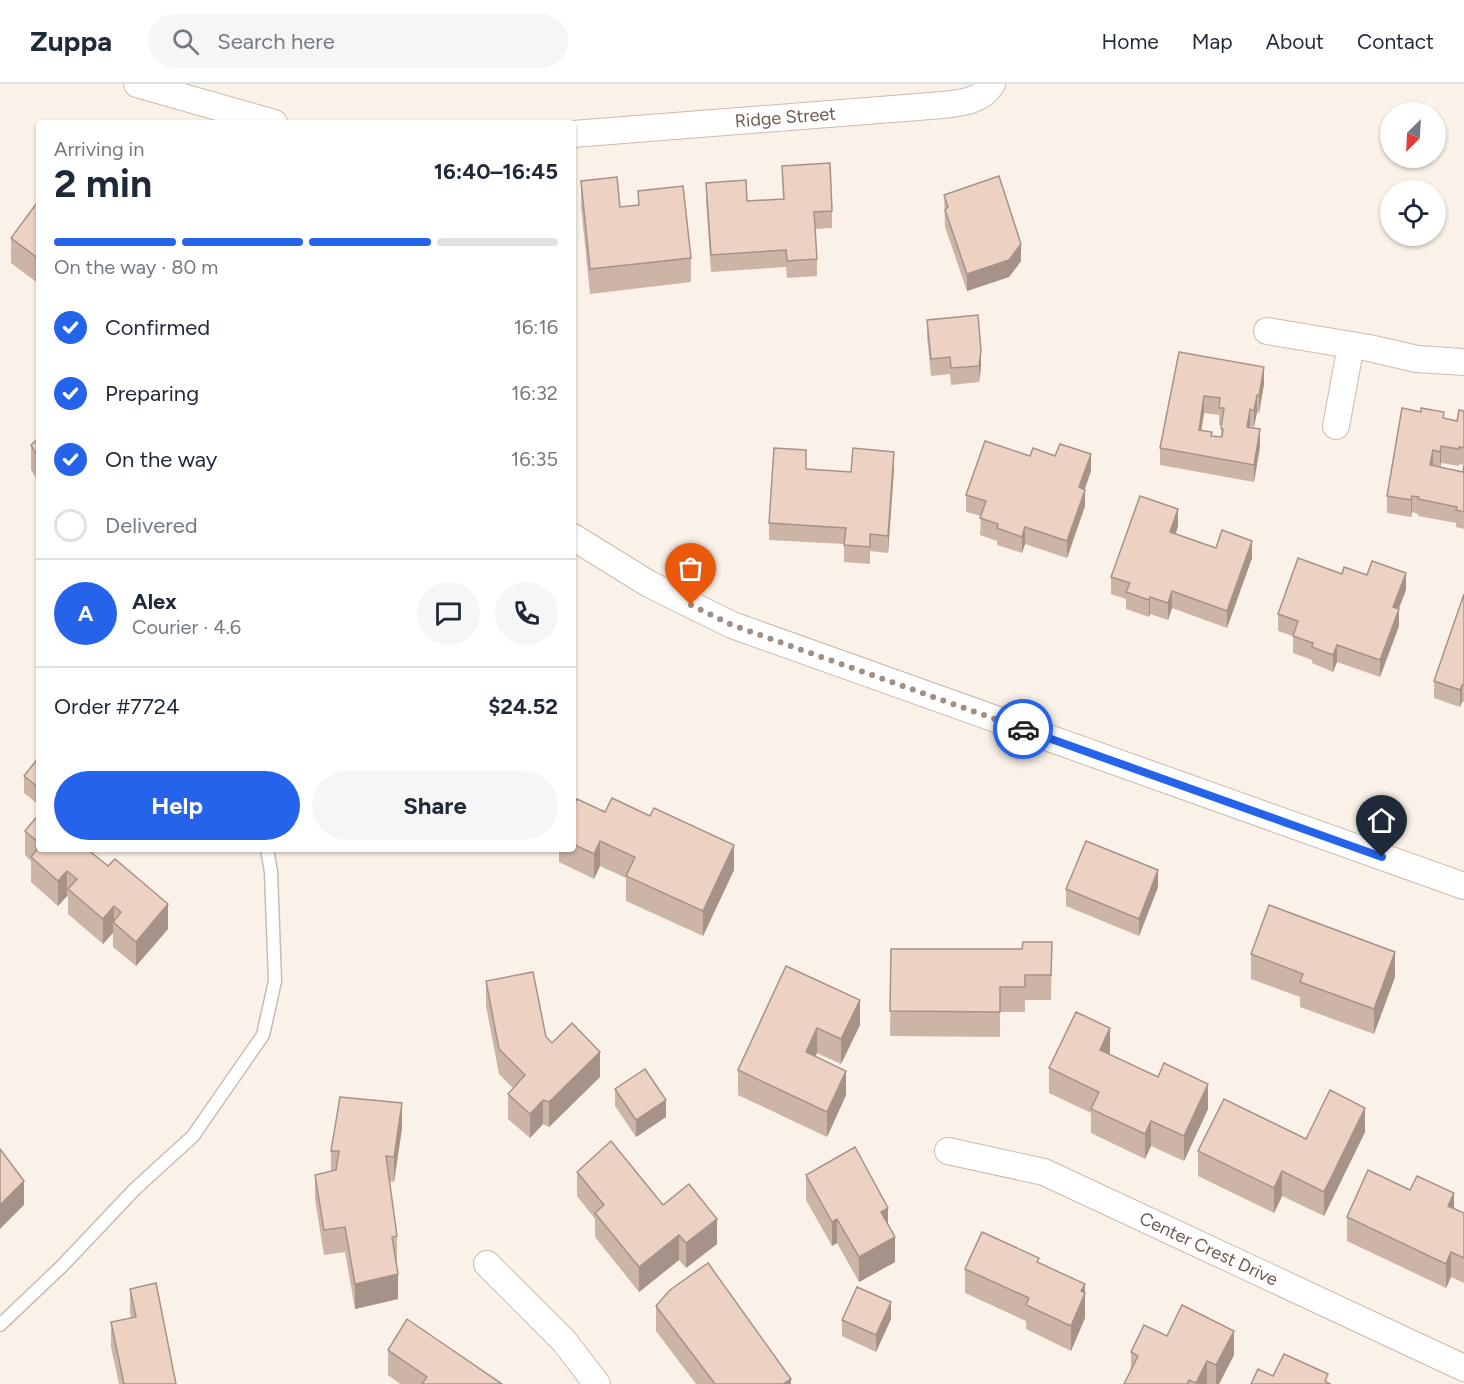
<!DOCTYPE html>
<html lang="en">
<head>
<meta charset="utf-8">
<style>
	body { margin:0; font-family:Figtree,sans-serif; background:#f6f6f7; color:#1f2937; height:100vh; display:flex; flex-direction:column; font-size:22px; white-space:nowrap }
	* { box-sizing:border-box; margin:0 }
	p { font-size:20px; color:#747a83 }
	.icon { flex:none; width:33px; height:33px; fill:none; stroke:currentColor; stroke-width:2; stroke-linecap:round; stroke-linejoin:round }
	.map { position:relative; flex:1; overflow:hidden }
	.sheet { position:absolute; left:36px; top:36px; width:540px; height:732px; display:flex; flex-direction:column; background:#fff; border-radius:6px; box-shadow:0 2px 4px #0004 }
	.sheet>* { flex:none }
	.needle { width:39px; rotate:204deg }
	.tools { position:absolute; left:1380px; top:18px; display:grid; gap:12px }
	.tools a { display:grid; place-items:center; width:66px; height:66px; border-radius:50%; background:#fff; box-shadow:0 2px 4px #0004; font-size:30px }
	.pin { position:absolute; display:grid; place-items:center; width:51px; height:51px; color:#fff; margin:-62px -26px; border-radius:50% 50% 50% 0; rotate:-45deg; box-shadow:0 0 6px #0007 }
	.pin .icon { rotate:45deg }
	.courier { position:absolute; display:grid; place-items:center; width:60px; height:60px; margin:-30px; border:4px solid #2563eb; border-radius:50%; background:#fff; color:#222; box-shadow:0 2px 8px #0007 }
	.head em { font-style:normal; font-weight:700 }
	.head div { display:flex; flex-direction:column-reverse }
	.head { display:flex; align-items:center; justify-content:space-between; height:102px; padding:0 18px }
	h1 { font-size:39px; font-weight:700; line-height:45px }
	.bar { display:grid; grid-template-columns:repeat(4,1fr); gap:9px 6px; align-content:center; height:72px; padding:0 18px }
	.bar i { height:8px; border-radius:4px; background:#e0e1e3 }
	.bar .current { background:#2563eb }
	.bar p { grid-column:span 4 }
	.line { display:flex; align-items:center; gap:15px; padding:0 18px; border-top:2px solid #e0e1e3 }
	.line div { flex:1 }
	.round { display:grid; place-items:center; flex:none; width:63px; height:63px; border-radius:32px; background:#f6f6f7 }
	ol { padding:0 18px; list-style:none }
	li { display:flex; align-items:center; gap:18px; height:66px }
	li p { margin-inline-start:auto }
	li .icon { padding:6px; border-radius:50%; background:#2563eb; color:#fff; stroke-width:4 }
	li:last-child { color:#747a83 }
	li i { width:33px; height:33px; border:3px solid #e0e1e3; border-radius:50% }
	.action { display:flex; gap:12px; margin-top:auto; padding:12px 18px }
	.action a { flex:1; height:69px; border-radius:36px; background:#2563eb; color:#fff; font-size:24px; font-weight:700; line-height:69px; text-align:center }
	.action a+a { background:#f6f6f7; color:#1f2937 }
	header { display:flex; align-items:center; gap:36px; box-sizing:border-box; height:84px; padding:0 30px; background:#fff; border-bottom:2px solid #e0e1e3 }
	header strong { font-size:28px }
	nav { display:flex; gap:33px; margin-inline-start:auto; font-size:21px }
	.search { width:420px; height:54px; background:#f6f6f7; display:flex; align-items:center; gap:15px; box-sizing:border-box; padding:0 21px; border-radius:33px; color:#747a83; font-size:22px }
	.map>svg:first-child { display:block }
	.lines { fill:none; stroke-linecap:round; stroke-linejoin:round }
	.service-casing { stroke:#ccbaaf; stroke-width:15 }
	.minor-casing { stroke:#ccbaaf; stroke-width:28 }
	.service { stroke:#fff; stroke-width:12 }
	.minor { stroke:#fff; stroke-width:26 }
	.wall { fill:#ccb4a7; fill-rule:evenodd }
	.shaded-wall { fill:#a69288 }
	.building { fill:#edd1c2; stroke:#a69288; stroke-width:1.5; fill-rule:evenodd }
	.done { stroke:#a28f84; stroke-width:6; stroke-dasharray:0 10.8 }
	.route { stroke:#2563eb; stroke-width:8 }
	.labels { text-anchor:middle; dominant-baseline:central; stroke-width:4.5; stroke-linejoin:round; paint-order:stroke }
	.street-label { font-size:18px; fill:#72594e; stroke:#fdf7ee }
</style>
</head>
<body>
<header>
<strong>Zuppa</strong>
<div class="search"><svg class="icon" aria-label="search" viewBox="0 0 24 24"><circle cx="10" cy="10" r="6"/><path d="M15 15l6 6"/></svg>Search here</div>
<nav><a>Home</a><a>Map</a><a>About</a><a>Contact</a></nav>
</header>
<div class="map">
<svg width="1464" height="1300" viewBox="0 0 1464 1300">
	<rect width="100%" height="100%" fill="#faf2e8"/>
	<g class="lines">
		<g class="service-casing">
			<polyline id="service" points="0,1241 62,1182 135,1105 193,1052 263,951 275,897 271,788 267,765"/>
		</g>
		<g class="minor-casing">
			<g id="minor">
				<polyline points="137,0 274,39"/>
				<path id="s1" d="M573,50L943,21C961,19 982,17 992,0"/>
				<polyline points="1267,247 1369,264 1417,275 1464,278"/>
				<polyline points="1336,342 1351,261"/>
				<polyline points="573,453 649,500 732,541 1464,802"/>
				<path id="s2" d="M948,1067L1044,1088L1464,1284"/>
				<polyline points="487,1180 564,1257 597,1300"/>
			</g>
		</g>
		<use href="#service" class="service"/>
		<use href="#minor" class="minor"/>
	</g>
	<g class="wall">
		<polygon points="782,82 832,127 832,144 815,145 817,175 817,192 787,194 786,183 711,188 706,116 706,99 747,117 783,115"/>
		<polygon points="581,97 620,123 638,121 638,107 691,174 691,198 590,210 581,122"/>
		<polygon points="944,111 1021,177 1009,193 967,207 945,143"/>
		<polygon points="39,116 39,200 11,179 11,154"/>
		<polygon points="927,236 981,283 979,298 951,301 950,290 931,292 927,253"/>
		<path d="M1179,268L1264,300L1259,329L1257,328L1254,343L1250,342V343L1260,362L1254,398L1160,381V364ZM1204,329L1219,331V341H1221V353L1212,352L1201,346Z"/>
		<polygon points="1464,327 1464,381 1459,380 1459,382 1441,379 1440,383 1463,388 1464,381 1464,445 1456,443 1456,439 1418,432 1418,430 1412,428 1411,433 1387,429 1387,412 1457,337"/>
		<polygon points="39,354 39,399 31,386 31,361"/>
		<polygon points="1030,372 1091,387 1085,405 1085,422 1067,474 1025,460 1022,469 997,461 997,457 980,451 981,432 966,428 966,411"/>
		<polygon points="806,385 851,388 894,385 888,469 870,467 870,480 844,478 844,460 769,456 769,439"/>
		<polygon points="1178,442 1176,450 1216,464 1252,474 1227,544 1172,524 1168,536 1150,530 1149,533 1126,525 1126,515 1111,510 1111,493"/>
		<polygon points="1342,490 1406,506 1398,525 1399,542 1380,593 1337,578 1333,588 1312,579 1312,576 1293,569 1293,552 1278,547 1278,530"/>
		<polygon points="1464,510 1464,618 1462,618 1460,623 1434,614 1434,597"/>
		<polygon points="39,673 39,721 24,709 24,692"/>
		<polygon points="573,723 734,786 703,852 626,817 626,794 600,782 594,795 559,778 559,765 573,765"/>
		<polygon points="39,730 39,765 168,845 136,882 113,863 113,849 103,860 68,830 68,813 67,812 58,822 31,798 31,777 25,771 25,747"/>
		<polygon points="1158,803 1139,852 1066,822 1066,805"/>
		<polygon points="1052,858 1051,916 1025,916 1025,928 1000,928 1000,953 890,952 891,865 1022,865"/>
		<polygon points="1251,870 1395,893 1374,950 1300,923 1300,913 1251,895"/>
		<polygon points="786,882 860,941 841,980 817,969 815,972 846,1011 827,1053 738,1011 738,986"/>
		<polygon points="486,897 552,959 600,993 549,1043 543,1040 530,1054 508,1035 508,1010 513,1004 499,990 486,922"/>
		<polygon points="1110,969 1109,971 1208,1025 1184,1077 1151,1062 1145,1075 1091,1049 1091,1029 1049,1009 1049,984"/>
		<polygon points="615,1005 666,1033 636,1053 615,1022"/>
		<polygon points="402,1044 394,1098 389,1097 397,1152 397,1177 396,1177 398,1215 355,1225 345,1168 324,1171 315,1115 315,1091 331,1087 331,1067"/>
		<polygon points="1365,1048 1324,1132 1282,1112 1274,1129 1198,1092 1198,1067"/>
		<polygon points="577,1088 663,1121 717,1160 686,1184 679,1176 639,1208 595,1153 595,1135 577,1112"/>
		<polygon points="806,1091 888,1141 895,1178 859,1198 837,1159 832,1162 806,1116"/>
		<polygon points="1410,1106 1464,1129 1464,1199 1451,1193 1446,1204 1347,1157 1347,1133"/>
		<polygon points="1039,1179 1085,1209 1085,1234 1071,1267 1026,1245 1026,1237 965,1209 965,1185"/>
		<polygon points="130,1205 176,1300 119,1300 111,1263 111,1238 131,1234 130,1229"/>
		<polygon points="656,1222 791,1300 696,1300 656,1247"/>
		<polygon points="891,1235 876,1268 842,1252 842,1236"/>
		<polygon points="1167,1252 1234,1271 1219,1300 1124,1300 1131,1287 1131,1268"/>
		<polygon points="388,1266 502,1300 400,1300 388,1291"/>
	</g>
	<g class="shaded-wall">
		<polygon points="1021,160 1021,177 1009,193 967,207 967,190"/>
		<polygon points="981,267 981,283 979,298 979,282"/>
		<polygon points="1264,283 1264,300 1259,329 1259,312"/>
		<polygon points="1257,311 1257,328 1254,343 1254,327"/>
		<polygon points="1204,312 1204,329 1199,363 1199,346"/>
		<polygon points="1250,325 1250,342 1247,360 1247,343"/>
		<polygon points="1260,345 1260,362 1254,398 1254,381"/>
		<polygon points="1441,362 1441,379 1440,385 1440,368"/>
		<polygon points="1433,366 1433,383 1430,381"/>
		<polygon points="894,368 894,385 888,469 888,452"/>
		<polygon points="1091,370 1091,387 1079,420 1079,403"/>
		<polygon points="1085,406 1085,422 1067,474 1067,457"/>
		<polygon points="1412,412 1412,428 1411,433 1411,416"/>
		<polygon points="1178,425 1178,442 1170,465 1170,448"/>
		<polygon points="1025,443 1025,460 1022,469 1022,453"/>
		<polygon points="1252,457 1252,474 1227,544 1227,527"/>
		<polygon points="1406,489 1406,506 1393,540 1393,523"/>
		<polygon points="1172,507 1172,524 1168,536 1168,519"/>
		<polygon points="1150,513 1150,530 1149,533 1149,516"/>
		<polygon points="1399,525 1399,542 1380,593 1380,576"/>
		<polygon points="1337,561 1337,578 1333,588 1333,571"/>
		<polygon points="1462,601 1462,618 1460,623 1460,606"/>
		<polygon points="600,757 600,782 594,795 594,770"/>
		<polygon points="734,761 734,786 703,852 703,827"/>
		<polygon points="1158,786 1158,803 1139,852 1139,835"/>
		<polygon points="67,787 67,812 58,822 58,797"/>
		<polygon points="168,820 168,845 136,882 136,858"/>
		<polygon points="114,822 114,839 113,838 113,849 103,860 103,835"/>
		<polygon points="1395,868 1395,893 1374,950 1374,925"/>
		<polygon points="860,916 860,941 841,980 841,955"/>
		<polygon points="817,944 817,969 806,992 806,968"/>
		<polygon points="1110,944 1110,969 1100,991 1100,966"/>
		<polygon points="600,968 600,993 549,1043 549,1018"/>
		<polygon points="846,987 846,1011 827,1053 827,1028"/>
		<polygon points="1208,1000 1208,1025 1184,1077 1184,1052"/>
		<polygon points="543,1016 543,1040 530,1054 530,1030"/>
		<polygon points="666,1016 666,1033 636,1053 636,1036"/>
		<polygon points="402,1019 402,1044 394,1098 394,1073"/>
		<polygon points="1365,1024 1365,1048 1324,1132 1324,1108"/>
		<polygon points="1151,1037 1151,1062 1145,1075 1145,1050"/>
		<polygon points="1282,1087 1282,1112 1274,1129 1274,1104"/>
		<polygon points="24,1097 24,1121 0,1145 0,1121"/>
		<polygon points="1454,1109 1454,1134 1448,1122"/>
		<polygon points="888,1124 888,1149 881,1128"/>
		<polygon points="717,1135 717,1160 686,1184 686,1159"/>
		<polygon points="837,1135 837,1159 832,1162 832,1138"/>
		<polygon points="679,1151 679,1176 639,1208 639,1183"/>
		<polygon points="895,1153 895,1178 859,1198 859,1173"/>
		<polygon points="1451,1168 1451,1193 1446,1204 1446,1180"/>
		<polygon points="398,1190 398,1215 355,1225 355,1200"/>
		<polygon points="1085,1200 1085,1234 1071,1267 1071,1242 1081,1207"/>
		<polygon points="891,1218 891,1235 876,1268 876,1251"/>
		<polygon points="1234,1247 1234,1271 1219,1300 1216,1300 1216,1281"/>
		<polygon points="1207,1277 1207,1300 1196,1300 1196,1299"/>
		<polygon points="791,1295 791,1300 783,1300"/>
	</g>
	<g class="building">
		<polygon points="830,79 832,127 814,128 817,175 787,177 786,166 711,171 706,99 746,96 747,117 784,115 782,82"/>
		<polygon points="999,92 1021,160 1009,176 967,190 945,126 948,123 944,111"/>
		<polygon points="617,93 620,123 639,121 638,107 683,102 691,174 590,185 581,97"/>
		<polygon points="39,116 39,175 11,154"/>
		<polygon points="978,231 981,267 979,282 951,284 950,273 931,275 927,236"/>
		<path d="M1179,268L1264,283L1259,312L1257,311L1254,327L1250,325L1247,343L1260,345L1254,381L1160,364ZM1204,312L1220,314L1219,324H1224L1221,344L1223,345L1222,353L1211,352L1212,348L1199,346Z"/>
		<polygon points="1402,324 1421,328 1421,324 1444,328 1443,334 1457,337 1459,326 1464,327 1464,364 1459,363 1459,365 1441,362 1440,368 1433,366 1430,381 1463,388 1464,381 1464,428 1456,426 1457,423 1418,415 1419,413 1412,412 1411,416 1387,412"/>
		<polygon points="39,354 39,375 31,361"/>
		<polygon points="985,357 1030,372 1033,364 1055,372 1060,360 1091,370 1079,403 1085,406 1067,457 1025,443 1022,453 997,444 998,440 980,434 986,417 966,411"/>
		<polygon points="774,364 806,366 806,385 851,388 853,364 894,368 888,452 870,450 870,463 844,461 846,444 769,439"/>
		<polygon points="1140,412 1178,425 1170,448 1216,464 1222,446 1252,457 1227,527 1172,507 1168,519 1150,513 1149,516 1126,508 1130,499 1111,493"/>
		<polygon points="1298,474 1342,490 1344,483 1367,491 1372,477 1406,489 1393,523 1399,525 1380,576 1337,561 1333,571 1312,563 1313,559 1293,552 1298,537 1278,530"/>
		<polygon points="1464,510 1464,602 1462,601 1460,606 1434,597"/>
		<polygon points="39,673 39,704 24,692"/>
		<polygon points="612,714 650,732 654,724 734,761 703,827 626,792 635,773 600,757 594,770 573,760 573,723 577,715 605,728"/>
		<polygon points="39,730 39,759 25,747"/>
		<polygon points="1086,757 1158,786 1139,835 1066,805"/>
		<polygon points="39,763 39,765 87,765 108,782 115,775 168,820 136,858 113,838 121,828 114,822 103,835 68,805 77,795 67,787 58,797 31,773"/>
		<polygon points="1269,821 1395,868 1374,925 1300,898 1303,890 1251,870"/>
		<polygon points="1023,858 1052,858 1051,891 1025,891 1025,903 1000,903 1000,928 890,927 891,865 1022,865"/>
		<polygon points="786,882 860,916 841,955 817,944 806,968 846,987 827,1028 738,986"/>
		<polygon points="533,888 546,953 552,959 572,939 600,968 549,1018 543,1016 530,1030 508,1010 525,991 499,965 486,897"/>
		<polygon points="1076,928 1110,944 1100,966 1158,993 1164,979 1208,1000 1184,1052 1151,1037 1145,1050 1091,1025 1099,1008 1049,984"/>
		<polygon points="645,985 666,1016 636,1036 615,1005"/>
		<polygon points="1330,1006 1365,1024 1324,1108 1282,1087 1274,1104 1198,1067 1224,1015 1306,1055"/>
		<polygon points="340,1013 402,1019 394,1073 386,1072 397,1152 392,1153 398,1190 355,1200 345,1143 324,1146 315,1091 336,1086 339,1067 331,1067"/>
		<polygon points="611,1057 663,1121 689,1100 717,1135 686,1159 679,1151 639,1183 595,1129 604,1121 577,1088"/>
		<polygon points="855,1063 888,1124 881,1128 895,1153 859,1173 837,1135 832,1138 806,1091"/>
		<polygon points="0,1065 24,1097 0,1121"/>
		<polygon points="1368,1086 1410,1106 1417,1092 1454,1109 1448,1122 1464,1129 1464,1174 1451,1168 1446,1180 1347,1133"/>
		<polygon points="982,1148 1039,1174 1037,1178 1085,1200 1081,1207 1085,1209 1071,1242 1026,1221 1029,1214 965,1185"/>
		<polygon points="708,1179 791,1295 783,1300 715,1300 656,1222 670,1206"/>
		<polygon points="156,1199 176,1300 124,1300 111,1238 136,1233 130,1205"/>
		<polygon points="857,1203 891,1218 876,1251 842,1236"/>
		<polygon points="1182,1221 1234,1247 1216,1281 1207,1277 1196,1299 1189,1296 1187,1300 1124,1300 1138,1272 1131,1268 1144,1241 1167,1252"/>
		<polygon points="407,1235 502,1300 422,1300 427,1293 388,1266"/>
		<polygon points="1284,1270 1328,1290 1325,1297 1330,1300 1251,1300 1258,1285 1273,1292"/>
	</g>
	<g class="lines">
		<polyline class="done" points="691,521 732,541 1023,645"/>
		<polyline class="route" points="1023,645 1382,773"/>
	</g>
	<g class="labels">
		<g class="street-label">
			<text stroke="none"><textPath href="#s1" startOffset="213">Ridge Street</textPath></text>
			<text stroke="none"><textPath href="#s2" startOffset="280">Center Crest Drive</textPath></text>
		</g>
	</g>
</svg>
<div class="tools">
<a><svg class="needle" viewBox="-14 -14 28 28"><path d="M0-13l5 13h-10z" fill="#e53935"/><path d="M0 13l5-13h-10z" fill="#747a83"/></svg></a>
<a><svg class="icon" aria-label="locate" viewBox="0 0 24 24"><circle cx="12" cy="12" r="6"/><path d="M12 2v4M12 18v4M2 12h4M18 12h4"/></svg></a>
</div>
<div class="pin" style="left:691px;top:521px;background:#ea580c"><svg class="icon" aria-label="bag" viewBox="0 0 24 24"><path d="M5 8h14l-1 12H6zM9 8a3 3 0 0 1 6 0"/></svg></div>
<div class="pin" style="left:1382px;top:773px;background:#1f2937"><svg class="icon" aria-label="home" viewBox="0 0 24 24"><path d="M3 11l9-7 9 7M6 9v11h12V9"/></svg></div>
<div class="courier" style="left:1023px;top:645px"><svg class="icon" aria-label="car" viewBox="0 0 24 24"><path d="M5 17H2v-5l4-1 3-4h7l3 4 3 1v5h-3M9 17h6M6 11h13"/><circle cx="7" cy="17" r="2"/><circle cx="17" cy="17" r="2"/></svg></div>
<section class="sheet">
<div class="head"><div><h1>2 min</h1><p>Arriving in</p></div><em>16:40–16:45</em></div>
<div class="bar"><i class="current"></i><i class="current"></i><i class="current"></i><i></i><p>On the way · 80 m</p></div>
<ol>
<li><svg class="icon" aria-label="check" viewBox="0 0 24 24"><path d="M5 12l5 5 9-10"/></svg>Confirmed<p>16:16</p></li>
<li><svg class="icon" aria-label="check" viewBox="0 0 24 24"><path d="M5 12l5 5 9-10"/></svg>Preparing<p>16:32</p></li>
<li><svg class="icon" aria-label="check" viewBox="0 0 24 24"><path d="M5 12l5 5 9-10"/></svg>On the way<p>16:35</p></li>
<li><i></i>Delivered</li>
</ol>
<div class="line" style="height:108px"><b class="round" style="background:#2563eb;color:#fff">A</b><div><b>Alex</b><p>Courier · 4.6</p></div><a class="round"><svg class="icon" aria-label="chat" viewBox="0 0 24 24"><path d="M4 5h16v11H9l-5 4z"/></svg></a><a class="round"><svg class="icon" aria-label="phone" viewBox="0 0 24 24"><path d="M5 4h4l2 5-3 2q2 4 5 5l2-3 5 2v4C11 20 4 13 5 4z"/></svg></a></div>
<div class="line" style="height:78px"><div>Order #7724</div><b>$24.52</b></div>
<div class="action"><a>Help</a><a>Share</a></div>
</section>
</div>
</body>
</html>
